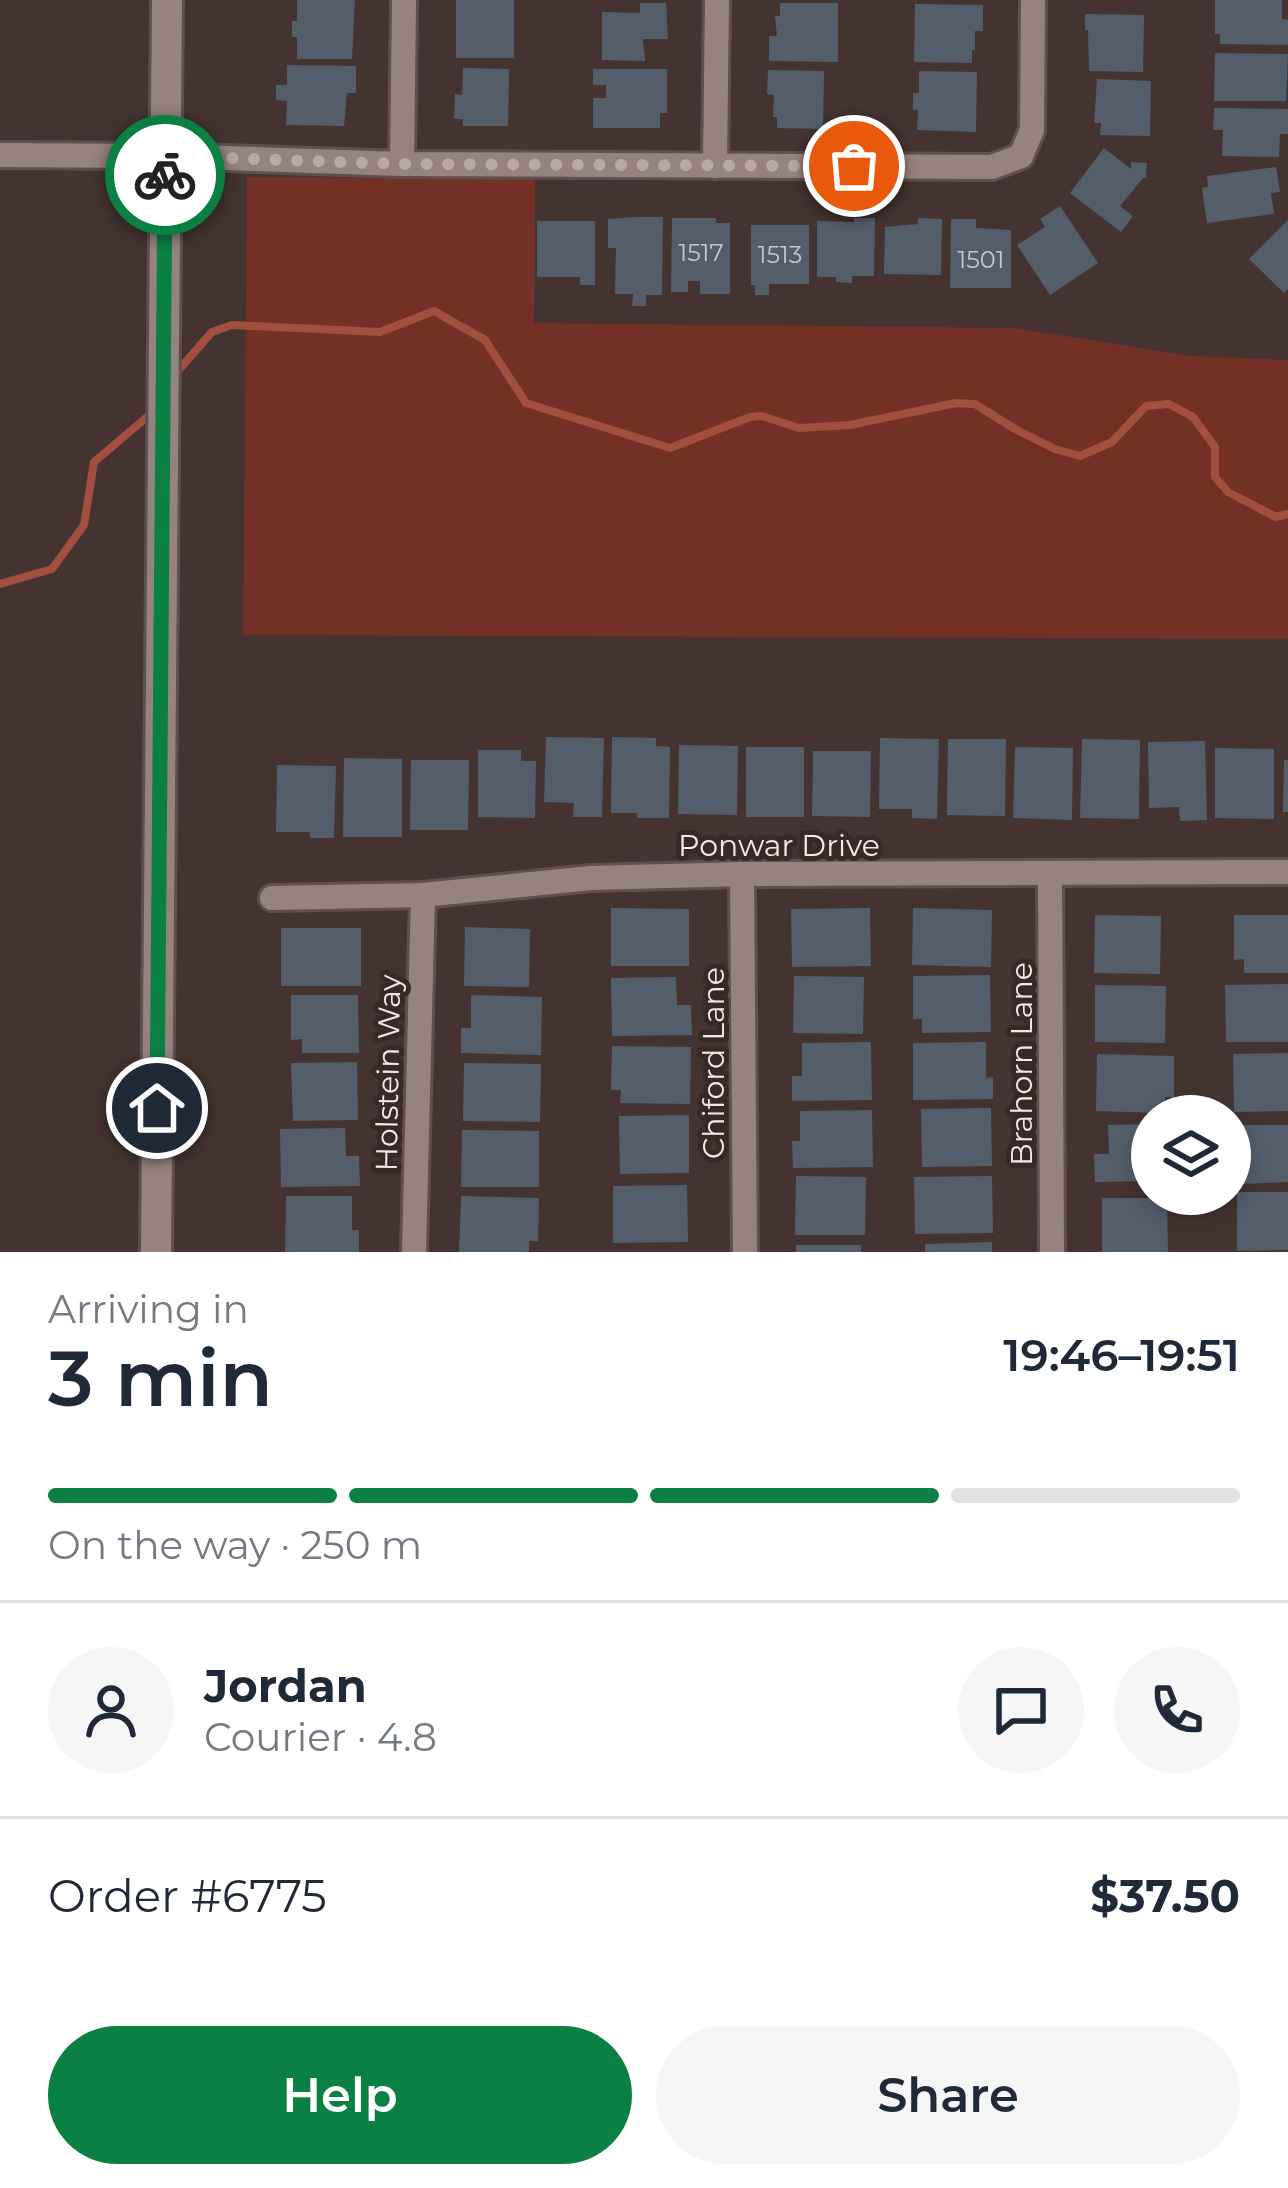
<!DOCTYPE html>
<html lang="en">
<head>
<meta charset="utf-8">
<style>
	body { margin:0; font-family:Montserrat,sans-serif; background:#f6f6f7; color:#1f2937; height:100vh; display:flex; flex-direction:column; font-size:45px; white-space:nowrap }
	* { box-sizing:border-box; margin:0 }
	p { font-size:39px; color:#747a83 }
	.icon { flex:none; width:66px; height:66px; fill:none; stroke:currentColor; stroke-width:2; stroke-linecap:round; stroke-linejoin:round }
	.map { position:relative; height:1252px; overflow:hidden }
	.drawer { display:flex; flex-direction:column; background:#fff; flex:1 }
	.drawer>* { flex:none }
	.buttons { position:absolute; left:1131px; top:1095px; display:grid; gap:24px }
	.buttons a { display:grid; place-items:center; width:120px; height:120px; border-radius:50%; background:#fff; box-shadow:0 6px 18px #0003; font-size:60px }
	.pin { position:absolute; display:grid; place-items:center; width:102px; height:102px; color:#fff; margin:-51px; border:6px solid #fff; border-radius:50%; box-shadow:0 3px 12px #0007 }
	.courier { position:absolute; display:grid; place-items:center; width:120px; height:120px; margin:-60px; border:9px solid #0b8043; border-radius:50%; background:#fff; color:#222; box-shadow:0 3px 15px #0007 }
	.summary em { font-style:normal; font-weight:600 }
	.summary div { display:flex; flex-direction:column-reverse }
	.summary { display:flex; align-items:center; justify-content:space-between; height:204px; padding:0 48px }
	h1 { font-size:78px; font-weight:600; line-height:90px }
	.bar { display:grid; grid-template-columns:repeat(4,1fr); gap:18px 12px; align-content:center; height:144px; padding:0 48px }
	.bar i { height:15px; border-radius:9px; background:#e0e1e3 }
	.bar .selected { background:#0b8043 }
	.bar p { grid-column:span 4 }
	.line { display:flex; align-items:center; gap:30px; padding:0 48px; border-top:3px solid #e0e1e3 }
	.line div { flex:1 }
	.round { display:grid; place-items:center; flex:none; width:126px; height:126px; border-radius:63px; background:#f6f6f7 }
	.cta { display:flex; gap:24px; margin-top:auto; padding:24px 48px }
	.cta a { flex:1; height:138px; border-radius:72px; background:#0b8043; color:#fff; font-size:48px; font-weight:600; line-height:138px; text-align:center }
	.cta a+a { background:#f6f6f7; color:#1f2937 }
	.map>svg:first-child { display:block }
	.park { fill:#733024 }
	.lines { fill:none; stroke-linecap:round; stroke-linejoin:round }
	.stream { stroke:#a34f3f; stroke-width:8 }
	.building { fill:#545e6b }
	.minor-casing { stroke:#5e504e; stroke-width:30 }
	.tertiary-casing { stroke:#5e504e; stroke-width:36 }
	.minor { stroke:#96837f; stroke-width:24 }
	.tertiary { stroke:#96837f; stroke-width:30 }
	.done { stroke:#b6a9a6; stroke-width:12; stroke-dasharray:0 21.6 }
	.route { stroke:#0b8043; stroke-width:15 }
	.labels { text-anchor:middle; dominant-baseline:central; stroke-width:10; stroke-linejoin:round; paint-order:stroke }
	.number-label { font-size:24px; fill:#cbc6c7 }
	.street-label { font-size:30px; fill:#f3e8e6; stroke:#392926 }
</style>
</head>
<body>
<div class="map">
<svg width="1288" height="1252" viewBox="0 0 1288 1252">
	<rect width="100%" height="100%" fill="#443330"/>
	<polygon class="park" points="247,177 535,179 534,323 1015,328 1191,356 1288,360 1288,639 243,635"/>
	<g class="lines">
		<g class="stream">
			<polyline points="176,373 212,332 232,325 380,332 434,311 485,340 526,403 670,448 750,417 762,416 799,428 850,425 956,403 975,404 1015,429 1055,449 1080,456 1112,442 1146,406 1169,404 1193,417 1215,447 1215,477 1228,492 1276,517 1288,514"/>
			<polyline points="0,584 52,569 84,525 94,462 153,412"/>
		</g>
	</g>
	<g class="building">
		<polygon points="297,0 355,0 352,59 297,59 297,37 292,37 292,21 297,21"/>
		<rect x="456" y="0" width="58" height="58"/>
		<polygon points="1215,0 1282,0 1282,19 1288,20 1288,45 1220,44 1220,34 1215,34"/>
		<polygon points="640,3 666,3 668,39 643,39 645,61 602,60 602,12 640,13"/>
		<polygon points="780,3 838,3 838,62 769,61 769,36 777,36 775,16 780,16"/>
		<polygon points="915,4 983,5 983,31 975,31 975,50 972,50 972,63 914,62"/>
		<polygon points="1085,14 1144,15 1143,72 1089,71 1088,30 1085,30"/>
		<polygon points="1215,53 1288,54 1286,101 1214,101"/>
		<polygon points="287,65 356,66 356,93 347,93 344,126 286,125 287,101 276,100 276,85 287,85"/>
		<polygon points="463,68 509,69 508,126 463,126 463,119 454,119 455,94 462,95"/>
		<polygon points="593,69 667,69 667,113 660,113 660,128 593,128 593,98 606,98 606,85 593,85"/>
		<polygon points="768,70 824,71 823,129 777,128 777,117 773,117 774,95 767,94"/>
		<polygon points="919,71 977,72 976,132 917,130 918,110 913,110 913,93 919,93"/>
		<polygon points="1097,79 1151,81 1150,136 1100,135 1101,123 1094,123"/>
		<polygon points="1214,108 1288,109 1288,134 1280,134 1279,157 1222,156 1223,130 1213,130"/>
		<polygon points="1104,148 1131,169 1131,162 1147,163 1146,178 1143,178 1120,206 1133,216 1121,232 1070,193"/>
		<polygon points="1276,167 1280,192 1271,193 1274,214 1207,223 1202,188 1208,187 1207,176"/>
		<polygon points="1060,206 1098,263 1050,295 1017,245 1045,227 1040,219"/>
		<polygon points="637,217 663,217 662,295 646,295 646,306 632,306 633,294 615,294 616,248 608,248 608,219"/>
		<polygon points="672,218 716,218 716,223 730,223 730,294 700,294 700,281 688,281 688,292 671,292"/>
		<polygon points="854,218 875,218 874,276 852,276 852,283 836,282 836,277 817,277 817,221 854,222"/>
		<polygon points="918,218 942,219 941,275 884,274 885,227 918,224"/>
		<polygon points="951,219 976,219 976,228 1011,230 1011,288 950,288"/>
		<polygon points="1288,220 1288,289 1284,293 1249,259"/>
		<polygon points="537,221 595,221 595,285 580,285 580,277 537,277"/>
		<polygon points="751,225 809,225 809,284 769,284 769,295 755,295 755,285 751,285"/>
		<polygon points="546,737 604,738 602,817 573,817 574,803 544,802"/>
		<polygon points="612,737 656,738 656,746 670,747 669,818 637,818 637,813 611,813"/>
		<polygon points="880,738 939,739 937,819 912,818 912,809 879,809"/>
		<polygon points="948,739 1006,739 1005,816 947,815"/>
		<polygon points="1082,739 1140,740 1139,819 1080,818"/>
		<polygon points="1205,741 1207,820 1180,821 1179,807 1149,808 1148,742"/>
		<polygon points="679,745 738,746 737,815 678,814"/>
		<rect x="746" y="747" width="58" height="70"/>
		<polygon points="1015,747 1073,748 1072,820 1013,818"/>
		<polygon points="1215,748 1274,749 1274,819 1215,818"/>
		<polygon points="478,750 521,750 521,761 536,761 535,818 478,817"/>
		<polygon points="813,751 871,751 870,817 812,816"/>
		<polygon points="344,758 402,759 402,837 343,837"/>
		<polygon points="411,760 469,760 468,830 410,830"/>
		<polygon points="1284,760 1288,760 1288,812 1283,812"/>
		<polygon points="277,765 336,766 334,838 310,838 310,832 276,832"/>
		<polygon points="611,908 689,909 689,966 611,966"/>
		<polygon points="870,908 871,966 792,967 791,909"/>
		<polygon points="913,908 992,910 991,967 912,965"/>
		<polygon points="1095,915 1161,916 1160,974 1094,973"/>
		<polygon points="1234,915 1288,915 1288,973 1244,973 1244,959 1234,960"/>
		<polygon points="465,927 530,929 529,987 464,986"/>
		<rect x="281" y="928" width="80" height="58"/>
		<polygon points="990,975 991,1032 922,1033 922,1019 913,1019 913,976"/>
		<polygon points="794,976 864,977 863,1034 793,1033"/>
		<polygon points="676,977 677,1005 691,1005 692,1035 612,1036 611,978"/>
		<polygon points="1288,984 1288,1042 1226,1042 1225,985"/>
		<polygon points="1095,985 1166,986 1165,1043 1095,1042"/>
		<polygon points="291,995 358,995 359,1053 302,1053 302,1039 291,1040"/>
		<polygon points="471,995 542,997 541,1055 461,1053 461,1028 471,1028"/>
		<polygon points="871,1042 872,1100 792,1101 792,1076 802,1076 802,1043"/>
		<polygon points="986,1042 986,1078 993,1077 993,1099 913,1100 913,1043"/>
		<polygon points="612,1046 691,1047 690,1104 620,1103 621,1090 611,1090"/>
		<polygon points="1288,1053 1288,1111 1234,1112 1233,1054"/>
		<polygon points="1097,1054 1174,1056 1174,1097 1165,1097 1164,1113 1096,1111"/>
		<polygon points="357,1062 358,1120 293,1121 291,1063"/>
		<polygon points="464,1063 541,1064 540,1122 463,1121"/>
		<polygon points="991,1108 992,1166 922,1167 921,1109"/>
		<polygon points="872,1110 873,1167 793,1168 792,1141 800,1141 800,1111"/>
		<polygon points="689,1115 689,1173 620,1174 619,1116"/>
		<polygon points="1152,1124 1152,1181 1095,1182 1094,1154 1109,1154 1108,1125"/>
		<polygon points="1230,1125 1288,1125 1288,1182 1239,1184 1239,1168 1230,1169"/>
		<polygon points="345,1128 346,1156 359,1156 360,1186 281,1187 280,1129"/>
		<polygon points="462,1130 539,1131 539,1187 461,1187"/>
		<polygon points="796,1176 866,1177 865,1235 795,1235"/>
		<polygon points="992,1176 993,1233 915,1234 914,1177"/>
		<polygon points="687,1185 688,1242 613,1243 613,1186"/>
		<polygon points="1237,1192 1288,1192 1288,1250 1237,1251"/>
		<polygon points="286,1196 352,1196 352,1230 359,1230 359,1252 285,1252"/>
		<polygon points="461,1196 539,1198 538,1241 529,1241 529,1252 459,1252"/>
		<polygon points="1102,1198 1167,1198 1168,1252 1102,1252"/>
		<polygon points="992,1242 992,1252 925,1252 925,1244"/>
		<rect x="796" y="1245" width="65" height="7"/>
	</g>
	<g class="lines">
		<g class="minor-casing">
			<g id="minor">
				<polyline points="0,155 165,156 402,164 992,167 1021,156 1032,130 1033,0"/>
				<polyline points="402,164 404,0"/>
				<polyline points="715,166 717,0"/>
				<polyline points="742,874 745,1252"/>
				<polyline points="1050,875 1052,1252"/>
				<polyline points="272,898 423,895 591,878 742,874 1288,872"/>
				<polyline points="414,1252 423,895"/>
			</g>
		</g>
		<g class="tertiary-casing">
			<polyline id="tertiary" points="156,1252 167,0"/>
		</g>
		<use href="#minor" class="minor"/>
		<use href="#tertiary" class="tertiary"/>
	</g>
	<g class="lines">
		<polyline class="done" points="165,175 165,156 402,164 854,166"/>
		<polyline class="route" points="157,1108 165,175"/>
	</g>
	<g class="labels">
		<g class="number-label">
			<text x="701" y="252">1517</text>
			<text x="780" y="254">1513</text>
			<text x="981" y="259">1501</text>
		</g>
		<g class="street-label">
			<text x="779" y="845">Ponwar Drive</text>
			<text transform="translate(713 1063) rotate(-90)">Chiford Lane</text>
			<text transform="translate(1021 1064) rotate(-90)">Brahorn Lane</text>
			<text transform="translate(388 1073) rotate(-89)">Holstein Way</text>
		</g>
	</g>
</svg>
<div class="buttons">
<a><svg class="icon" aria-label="layers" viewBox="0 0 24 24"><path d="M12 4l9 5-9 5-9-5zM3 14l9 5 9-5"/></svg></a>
</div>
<div class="pin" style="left:854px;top:166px;background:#ea580c"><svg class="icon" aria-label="bag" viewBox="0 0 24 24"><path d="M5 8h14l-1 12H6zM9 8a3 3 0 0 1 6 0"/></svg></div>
<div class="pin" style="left:157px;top:1108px;background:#1f2937"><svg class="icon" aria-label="home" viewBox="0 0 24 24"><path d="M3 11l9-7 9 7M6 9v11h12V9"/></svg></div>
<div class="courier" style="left:165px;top:175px"><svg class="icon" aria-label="bike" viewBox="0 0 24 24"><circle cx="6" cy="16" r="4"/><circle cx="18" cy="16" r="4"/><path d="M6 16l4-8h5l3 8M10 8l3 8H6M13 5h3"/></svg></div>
</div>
<section class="drawer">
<div class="summary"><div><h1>3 min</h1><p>Arriving in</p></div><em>19:46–19:51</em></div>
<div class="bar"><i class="selected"></i><i class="selected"></i><i class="selected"></i><i></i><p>On the way · 250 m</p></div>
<div class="line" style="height:216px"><a class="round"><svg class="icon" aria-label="person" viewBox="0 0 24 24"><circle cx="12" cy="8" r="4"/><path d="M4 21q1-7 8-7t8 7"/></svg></a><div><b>Jordan</b><p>Courier · 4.8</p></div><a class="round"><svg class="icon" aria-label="chat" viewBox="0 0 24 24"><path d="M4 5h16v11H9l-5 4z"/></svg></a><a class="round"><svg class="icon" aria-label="phone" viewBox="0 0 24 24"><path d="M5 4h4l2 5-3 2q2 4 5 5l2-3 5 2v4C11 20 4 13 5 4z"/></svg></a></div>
<div class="line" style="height:156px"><div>Order #6775</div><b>$37.50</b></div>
<div class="cta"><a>Help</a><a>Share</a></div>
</section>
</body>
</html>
